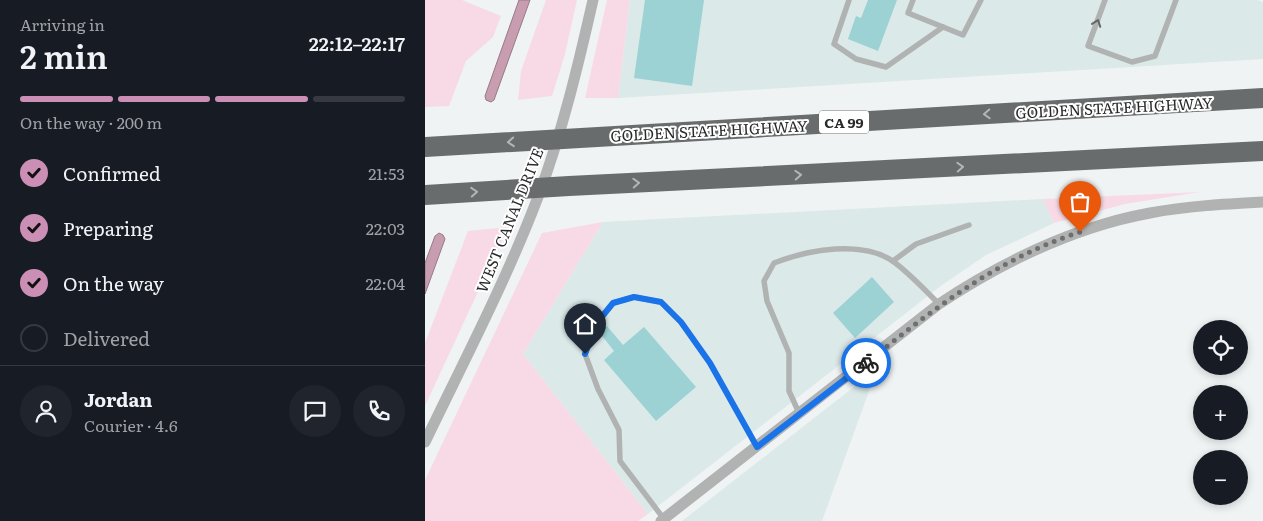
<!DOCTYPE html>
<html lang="en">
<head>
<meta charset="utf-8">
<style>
	body { margin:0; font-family:Literata,serif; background:#20242c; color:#f1f3f6; height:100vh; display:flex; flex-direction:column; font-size:19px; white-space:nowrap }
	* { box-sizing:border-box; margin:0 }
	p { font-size:16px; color:#9ea1a6 }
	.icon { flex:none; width:28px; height:28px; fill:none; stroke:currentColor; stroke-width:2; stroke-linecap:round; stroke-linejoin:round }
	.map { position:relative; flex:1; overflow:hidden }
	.sheet { display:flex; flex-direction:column; background:#171b24; width:425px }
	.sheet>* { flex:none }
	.fabs { position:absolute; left:768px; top:320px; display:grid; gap:10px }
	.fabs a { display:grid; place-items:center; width:55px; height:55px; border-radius:50%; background:#171b24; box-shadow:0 2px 8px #0003; font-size:25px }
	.pin { position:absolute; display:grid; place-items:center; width:42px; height:42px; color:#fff; margin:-51px -21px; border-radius:50% 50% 50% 0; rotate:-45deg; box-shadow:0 0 5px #0007 }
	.pin .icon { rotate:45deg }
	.courier { position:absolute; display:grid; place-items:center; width:50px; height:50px; margin:-25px; border:4px solid #1a73e8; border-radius:50%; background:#fff; color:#222; box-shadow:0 1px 6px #0007 }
	.head em { font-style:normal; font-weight:600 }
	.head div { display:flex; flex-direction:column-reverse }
	.head { display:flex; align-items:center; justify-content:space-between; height:85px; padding:0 20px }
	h1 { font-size:32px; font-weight:600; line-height:38px }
	.bar { display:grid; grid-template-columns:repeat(4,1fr); gap:8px 5px; align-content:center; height:60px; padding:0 20px }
	.bar i { height:6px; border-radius:4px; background:#363941 }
	.bar .on { background:#cb8fb5 }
	.bar p { grid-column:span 4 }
	.line { display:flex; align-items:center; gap:12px; padding:0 20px; border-top:1px solid #363941 }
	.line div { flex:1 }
	.round { display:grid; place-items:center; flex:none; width:52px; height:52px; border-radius:26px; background:#20242c }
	ol { padding:0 20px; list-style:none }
	li { display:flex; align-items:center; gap:15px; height:55px }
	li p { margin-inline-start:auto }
	li .icon { padding:5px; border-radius:50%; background:#cb8fb5; color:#111; stroke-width:4 }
	li:last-child { color:#9ea1a6 }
	li i { width:28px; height:28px; border:2px solid #363941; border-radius:50% }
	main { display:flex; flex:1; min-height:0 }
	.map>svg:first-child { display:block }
	.built { fill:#dbe9e9 }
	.green { fill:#f8dae6 }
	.water { fill:#c79daf; stroke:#977a87 }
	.building { fill:#9cd2d4 }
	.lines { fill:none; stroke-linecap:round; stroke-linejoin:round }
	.service { stroke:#b1b3b3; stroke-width:5.5 }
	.minor { stroke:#b1b3b3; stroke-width:11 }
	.motorway { stroke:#686c6c; stroke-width:20 }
	.oneway { stroke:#666767 }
	.oneway2 { stroke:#b4b6b6 }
	.done { stroke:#6e7070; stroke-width:5; stroke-dasharray:0 9 }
	.route { stroke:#1a73e8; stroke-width:6 }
	.labels { text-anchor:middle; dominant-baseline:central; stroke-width:4; stroke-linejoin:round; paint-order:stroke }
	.shield { fill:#fff; stroke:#686969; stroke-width:1 }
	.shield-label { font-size:14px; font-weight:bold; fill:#282929 }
	.street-label { font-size:15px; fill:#282929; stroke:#fff }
</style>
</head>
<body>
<main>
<section class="sheet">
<div class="head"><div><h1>2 min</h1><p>Arriving in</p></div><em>22:12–22:17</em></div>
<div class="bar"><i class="on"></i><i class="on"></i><i class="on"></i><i></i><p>On the way · 200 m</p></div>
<ol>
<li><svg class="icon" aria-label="check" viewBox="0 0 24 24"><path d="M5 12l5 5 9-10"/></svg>Confirmed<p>21:53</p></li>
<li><svg class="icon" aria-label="check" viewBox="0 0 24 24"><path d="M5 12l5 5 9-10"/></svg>Preparing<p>22:03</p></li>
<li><svg class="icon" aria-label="check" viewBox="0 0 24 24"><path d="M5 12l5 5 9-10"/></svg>On the way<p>22:04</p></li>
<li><i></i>Delivered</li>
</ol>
<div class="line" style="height:90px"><a class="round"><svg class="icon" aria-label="person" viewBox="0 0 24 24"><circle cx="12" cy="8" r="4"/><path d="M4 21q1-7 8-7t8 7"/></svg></a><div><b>Jordan</b><p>Courier · 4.6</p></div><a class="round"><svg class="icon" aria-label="chat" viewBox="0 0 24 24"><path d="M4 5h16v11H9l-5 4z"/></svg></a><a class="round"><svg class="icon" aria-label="phone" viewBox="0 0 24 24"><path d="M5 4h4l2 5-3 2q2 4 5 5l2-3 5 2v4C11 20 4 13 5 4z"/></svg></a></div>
</section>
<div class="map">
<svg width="838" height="521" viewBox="0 0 838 521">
	<rect width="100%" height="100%" fill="#eff3f3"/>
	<g class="built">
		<polygon points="205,0 832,0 838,2 838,59 193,98"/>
		<polygon points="618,199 629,223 561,255 517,285 223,514 98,354 178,222"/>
		<polygon points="452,369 397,521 257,521"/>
	</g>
	<g class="green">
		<polygon points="0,0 37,0 76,16 68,37 41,61 24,106 0,107"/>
		<polygon points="121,0 152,0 140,54 127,96 93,100 96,71"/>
		<polygon points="182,0 205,0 193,98 160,98"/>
		<polygon points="775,192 700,204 629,223 618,199"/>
		<polygon points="178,222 98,354 223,514 213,521 0,521 0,480 117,233"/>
		<polygon points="83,227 0,406 0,343 43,231"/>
	</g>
	<g class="water">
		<polygon points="94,0 105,0 69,100 66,102 61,100 60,96"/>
		<polygon points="14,233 18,235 20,239 0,294 0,263 10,236"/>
	</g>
	<g class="building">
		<polygon points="220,0 279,0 267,86 209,78"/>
		<polygon points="443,0 472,0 453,51 423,39 431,16 436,18"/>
		<polygon points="447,277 469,302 430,338 408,313"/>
		<polygon points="182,326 198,345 219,327 271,387 231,421 179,360 189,351 174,332"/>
	</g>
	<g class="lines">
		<g class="service">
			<polyline points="424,0 409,44 431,59 461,67 518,27"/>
			<polyline points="488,0 483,13 538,35 556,0"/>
			<polyline points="680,0 663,46 707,62 730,56 751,0"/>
			<polyline points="468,261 491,244 544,225"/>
			<path d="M374,413L364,391V353L342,301L339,281L349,263C383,250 437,239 469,262C485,274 500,290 514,304"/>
			<polyline points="239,519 195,461 194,430 173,389 160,354 171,324 188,303 209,297 236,302 256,322 285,363 332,447"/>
		</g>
		<g class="minor">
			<path d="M0,442C39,361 81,281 113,197C137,133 153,66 168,0"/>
			<path d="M236,521L514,304C579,261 648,227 725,213C762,206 800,204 838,202"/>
		</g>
		<g class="motorway">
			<polyline points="0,147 838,98"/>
			<polyline points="0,195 144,186 838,151"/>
		</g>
	</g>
	<defs><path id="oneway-chevron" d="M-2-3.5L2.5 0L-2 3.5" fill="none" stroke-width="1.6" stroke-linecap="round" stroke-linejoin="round" transform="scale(1.25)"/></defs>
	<use class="oneway" href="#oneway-chevron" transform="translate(672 23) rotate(-70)"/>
	<g class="oneway2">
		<use href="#oneway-chevron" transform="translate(562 114) rotate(177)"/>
		<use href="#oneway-chevron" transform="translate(86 142) rotate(176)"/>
		<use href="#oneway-chevron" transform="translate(535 167) rotate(-3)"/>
		<use href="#oneway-chevron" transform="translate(373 175) rotate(-3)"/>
		<use href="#oneway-chevron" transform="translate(211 183) rotate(-3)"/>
		<use href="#oneway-chevron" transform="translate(49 192) rotate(-4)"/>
	</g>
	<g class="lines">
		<path class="done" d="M441,363C510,308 570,260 655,232"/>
		<polyline class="route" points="160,354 171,324 188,303 209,297 236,302 256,322 285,363 332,447 441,363"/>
	</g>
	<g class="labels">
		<rect class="shield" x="394" y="110.5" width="50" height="23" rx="4"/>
		<g class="shield-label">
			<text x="419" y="122">CA 99</text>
		</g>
		<g class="street-label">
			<text transform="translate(689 107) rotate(-3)">GOLDEN STATE HIGHWAY</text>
			<text transform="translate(284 130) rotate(-3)">GOLDEN STATE HIGHWAY</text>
			<text transform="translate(84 220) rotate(-68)">WEST CANAL DRIVE</text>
		</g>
	</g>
</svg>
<div class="fabs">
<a><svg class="icon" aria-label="locate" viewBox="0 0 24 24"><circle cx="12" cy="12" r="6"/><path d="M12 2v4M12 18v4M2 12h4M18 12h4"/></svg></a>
<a>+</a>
<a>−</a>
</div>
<div class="pin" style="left:655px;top:232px;background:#ea580c"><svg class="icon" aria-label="bag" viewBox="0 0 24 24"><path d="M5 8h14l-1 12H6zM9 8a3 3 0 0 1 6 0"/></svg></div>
<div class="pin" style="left:160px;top:354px;background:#1f2937"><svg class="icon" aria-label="home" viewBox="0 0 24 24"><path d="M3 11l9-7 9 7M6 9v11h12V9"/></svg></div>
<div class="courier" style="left:441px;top:363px"><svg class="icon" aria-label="bike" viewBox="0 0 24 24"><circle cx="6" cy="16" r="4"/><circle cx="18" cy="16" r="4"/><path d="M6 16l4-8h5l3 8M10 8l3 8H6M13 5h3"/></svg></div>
</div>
</main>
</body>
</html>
